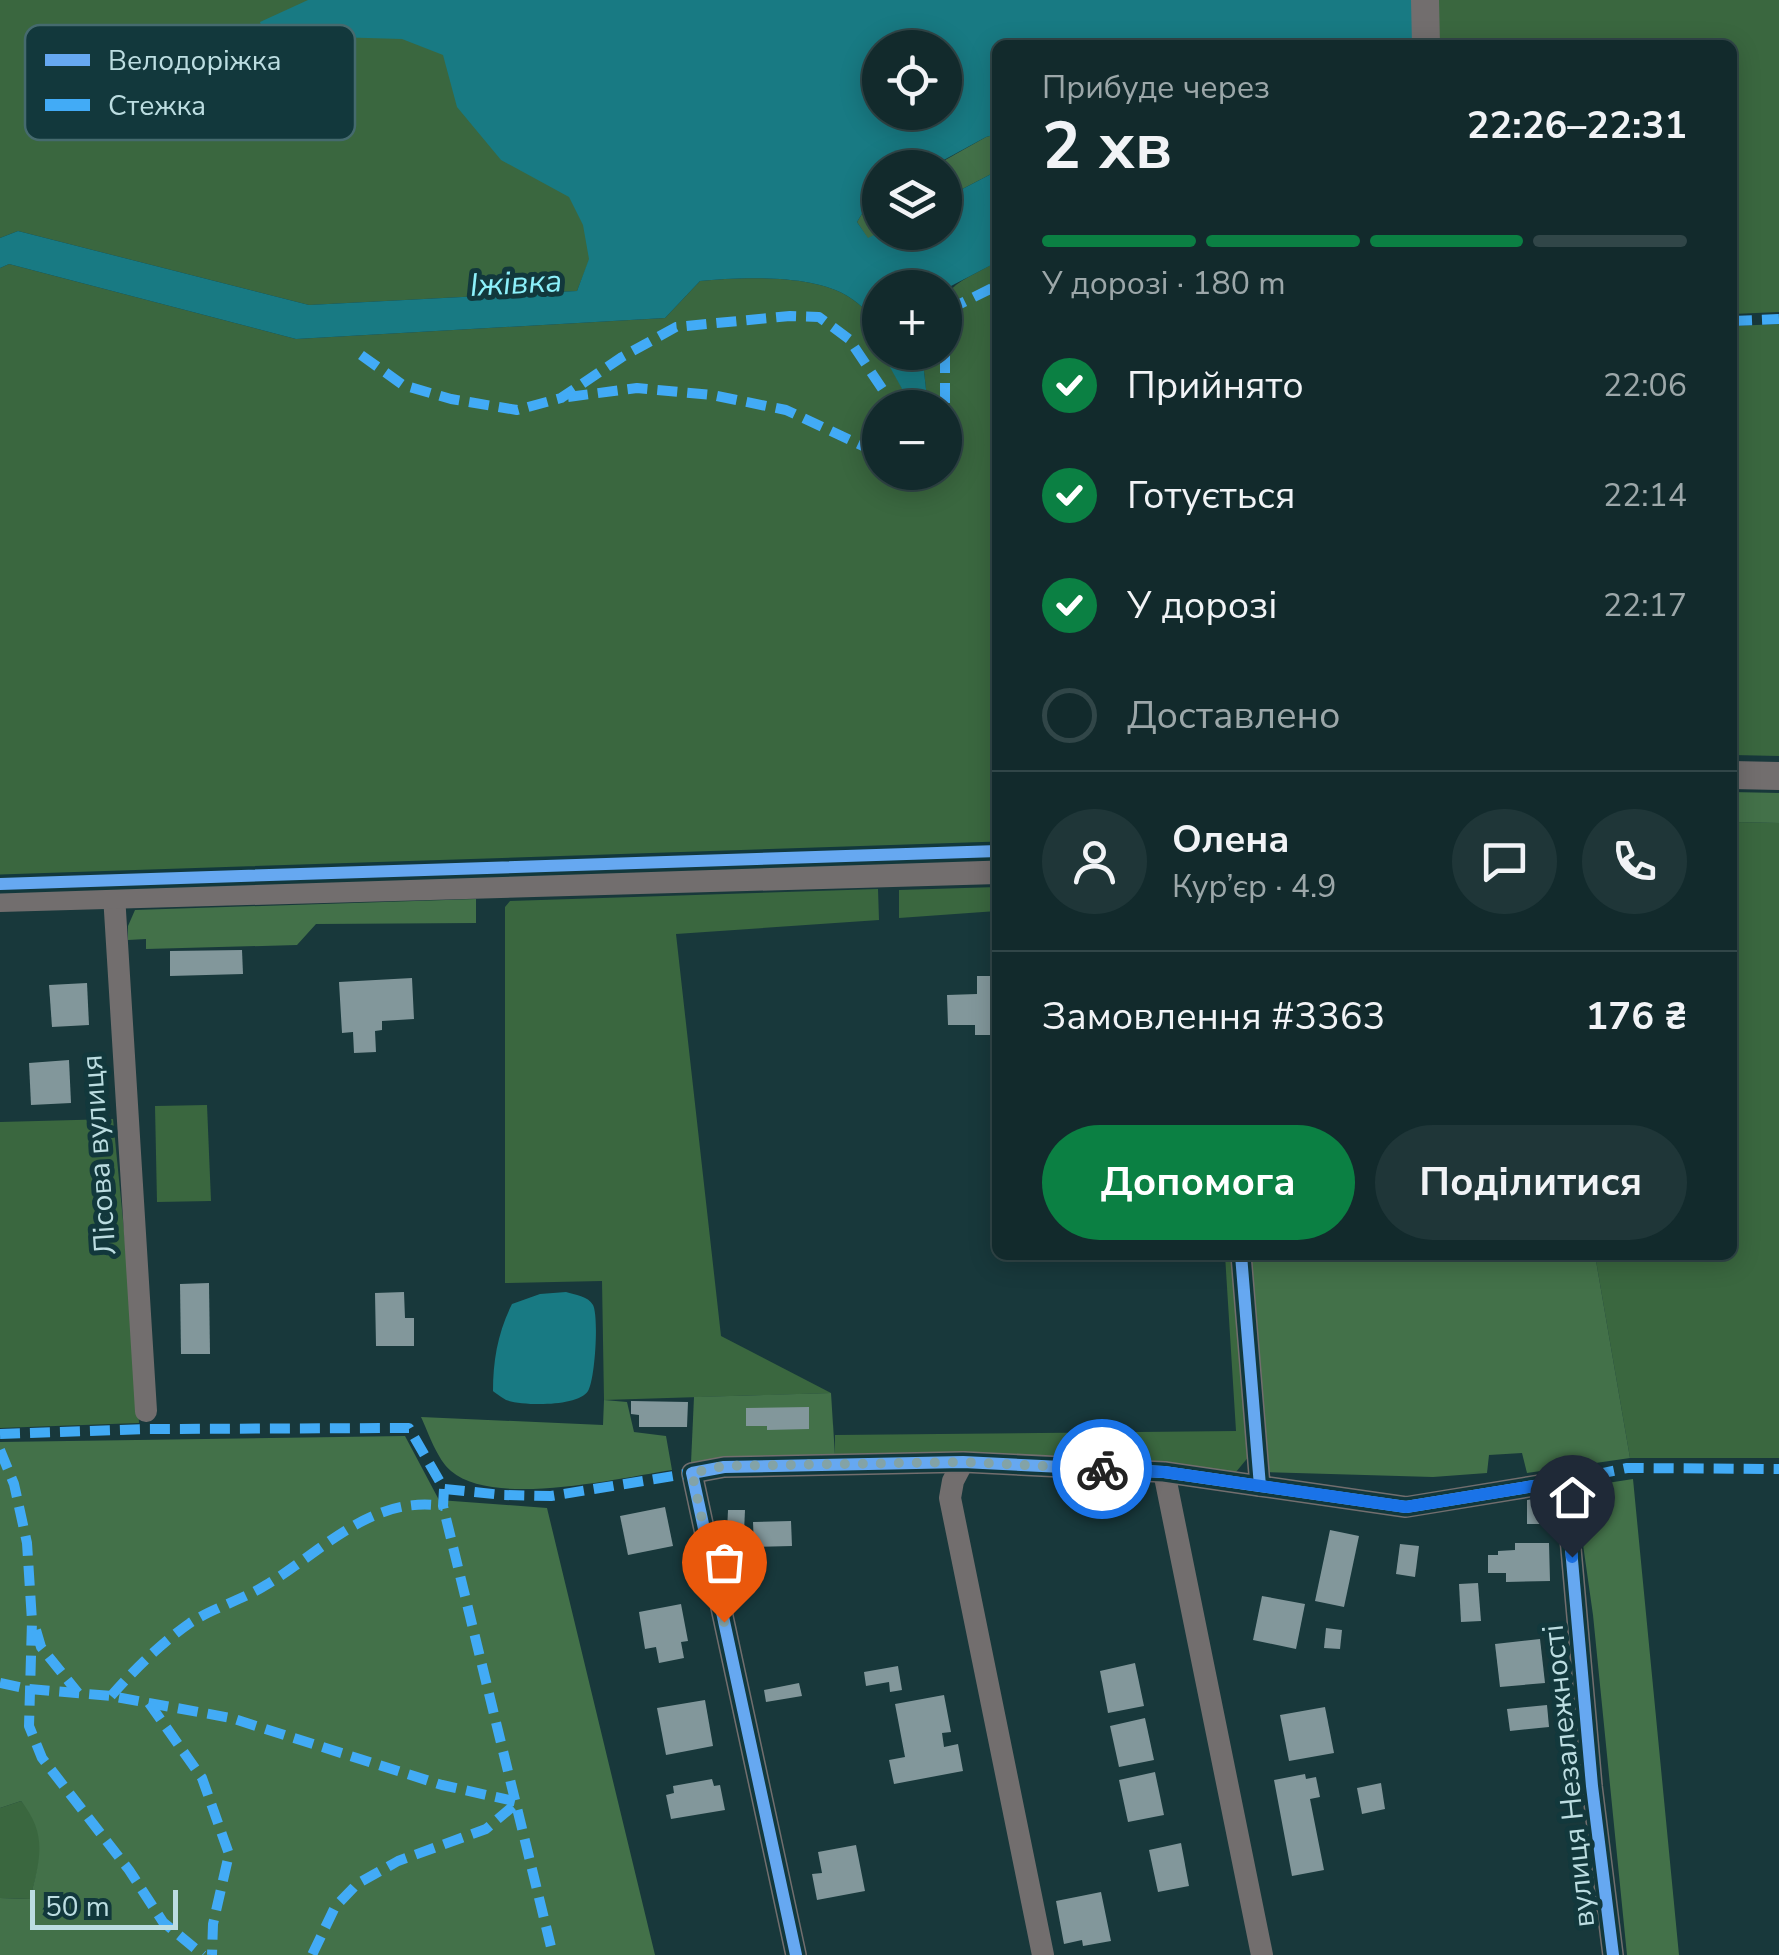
<!DOCTYPE html>
<html lang="uk">
<head>
<meta charset="utf-8">
<style>
	body { margin:0; font-family:"Nunito Sans",sans-serif; background:#1f3638; color:#f1f3f6; height:100vh; display:flex; flex-direction:column; font-size:38px; white-space:nowrap }
	* { box-sizing:border-box; margin:0 }
	p { font-size:32px; color:#9ca7a9 }
	.icon { flex:none; width:55px; height:55px; fill:none; stroke:currentColor; stroke-width:2; stroke-linecap:round; stroke-linejoin:round }
	.map { position:relative; flex:1; overflow:hidden }
	.sheet { position:absolute; left:992px; top:40px; width:745px; height:1220px; display:flex; flex-direction:column; background:#122a2c; border-radius:15px; box-shadow:0 5px 25px #0003,0 0 0 2px #314648 }
	.sheet>* { flex:none }
	.tools { position:absolute; left:862px; top:30px; display:grid; gap:20px }
	.tools a { display:grid; place-items:center; width:100px; height:100px; border-radius:50%; background:#122a2c; box-shadow:0 5px 25px #0003,0 0 0 2px #314648; font-size:50px }
	.scale { position:absolute; left:30px; bottom:25px; width:148px; box-sizing:border-box; padding-left:10px; border:5px solid #bcdde1; border-top:0; font-size:28px; line-height:35px; white-space:nowrap; color:#bcdde1; -webkit-text-stroke:8px #12383c; paint-order:stroke }
	.pin { position:absolute; display:grid; place-items:center; width:85px; height:85px; color:#fff; margin:-102px -42px; border-radius:50% 50% 50% 0; rotate:-45deg; box-shadow:0 0 10px #0007 }
	.pin .icon { rotate:45deg }
	.courier { position:absolute; display:grid; place-items:center; width:100px; height:100px; margin:-50px; border:8px solid #1a73e8; border-radius:50%; background:#fff; color:#222; box-shadow:0 2px 12px #0007 }
	.headline em { font-style:normal; font-weight:700 }
	.headline div { display:flex; flex-direction:column-reverse }
	.headline { display:flex; align-items:center; justify-content:space-between; height:170px; padding:0 50px }
	h1 { font-size:65px; font-weight:700; line-height:75px }
	.bar { display:grid; grid-template-columns:repeat(4,1fr); gap:15px 10px; align-content:center; height:120px; padding:0 50px }
	.bar i { height:12px; border-radius:8px; background:#314648 }
	.bar .current { background:#0b8043 }
	.bar p { grid-column:span 4 }
	.line { display:flex; align-items:center; gap:25px; padding:0 50px; border-top:2px solid #314648 }
	.line div { flex:1 }
	.round { display:grid; place-items:center; flex:none; width:105px; height:105px; border-radius:52px; background:#1f3638 }
	ol { padding:0 50px; list-style:none }
	li { display:flex; align-items:center; gap:30px; height:110px }
	li p { margin-inline-start:auto }
	li .icon { padding:10px; border-radius:50%; background:#0b8043; color:#fff; stroke-width:4 }
	li:last-child { color:#9ca7a9 }
	li i { width:55px; height:55px; border:5px solid #314648; border-radius:50% }
	.primary-button { display:flex; gap:20px; margin-top:auto; padding:20px 50px }
	.primary-button a { flex:1; height:115px; border-radius:60px; background:#0b8043; color:#fff; font-size:40px; font-weight:700; line-height:115px; text-align:center }
	.primary-button a+a { background:#1f3638; color:#f1f3f6 }
	.map>svg:first-child { display:block }
	.green { fill:#3a673f }
	.forest { fill:#437149 }
	.water { fill:#187a83; fill-rule:evenodd }
	.building { fill:#82979b }
	.lines { fill:none; stroke-linecap:round; stroke-linejoin:round }
	.minor { stroke:#726e6e; stroke-width:22 }
	.tertiary { stroke:#726e6e; stroke-width:28 }
	.quiet { stroke:#42abf6; stroke-width:10; stroke-dasharray:20 10; stroke-linecap:butt }
	.cycleway-casing { stroke:#12383c; stroke-width:19 }
	.cycleway { stroke:#66a8f1; stroke-width:12 }
	.done { stroke:#83a3a7; stroke-width:10; stroke-dasharray:0 18 }
	.route { stroke:#1a73e8; stroke-width:12 }
	.labels { text-anchor:middle; dominant-baseline:central; stroke-width:10; stroke-linejoin:round; paint-order:stroke }
	.street-label { font-size:30px; fill:#bcdde1; stroke:#12383c }
	.water-label { font-size:32px; font-style:italic; fill:#8cf0fa; stroke:#12383c }
	.key { fill:#12383c; stroke:#456a6e; stroke-width:2.5 }
	.key-label { font-size:28px; fill:#bcdde1 }
</style>
</head>
<body>
<div class="map">
<svg width="1779" height="1955" viewBox="0 0 1779 1955">
	<rect width="100%" height="100%" fill="#18383b"/>
	<g class="green">
		<polygon points="0,0 575,0 619,185 577,291 309,305 18,231 0,238"/>
		<polygon points="1437,0 1779,0 1779,312 1733,314 1732,45 1438,45"/>
		<path d="M997,262V849L0,881V268L9,264L296,339L665,318L700,281C741,277 814,274 849,297C860,304 870,314 880,322V352L886,353V358L912,407L880,408V472H945V408L928,407L922,353L945,352C945,286 937,293 997,262Z"/>
		<polygon points="1779,324 1779,756 1733,755 1733,326"/>
		<polygon points="1733,822 1779,823 1779,1458 1630,1458 1595,1255 1732,1255"/>
		<polygon points="997,887 997,911 899,918 899,890"/>
		<polygon points="878,889 879,920 676,934 721,1336 831,1393 604,1400 602,1281 505,1283 505,907 510,901"/>
		<polygon points="207,1105 211,1201 157,1202 155,1106"/>
		<polygon points="113,1119 134,1331 139,1423 0,1428 0,1122"/>
		<polygon points="1225,1255 1235,1255 1250,1455 1236,1472 835,1456 835,1435 1236,1431"/>
		<path d="M21,1801C25,1806 33,1813 36,1820C47,1843 36,1876 30,1899L0,1898V1808Z"/>
	</g>
	<g class="forest">
		<polygon points="997,134 997,171 945,198 945,168 931,168 986,137"/>
		<polygon points="880,196 880,232 868,239 857,222 869,202"/>
		<polygon points="1732,792 1779,793 1779,823 1733,822"/>
		<polygon points="476,899 476,923 316,924 297,945 146,949 146,939 128,940 128,926 135,910"/>
		<polygon points="1247,1255 1595,1255 1630,1458 1527,1473 1522,1453 1489,1455 1487,1473 1433,1477 1264,1472"/>
		<polygon points="831,1393 835,1456 691,1463 694,1397"/>
		<path d="M604,1400L627,1402L634,1432L666,1436L672,1470C619,1478 494,1508 451,1471C437,1459 429,1434 421,1417L603,1425Z"/>
		<path d="M405,1436L439,1500L547,1508L655,1955H0V1898L30,1899C40,1859 48,1835 21,1801L0,1808V1442Z"/>
		<polygon points="1633,1479 1679,1955 1627,1955 1593,1615 1575,1488"/>
	</g>
	<g class="water">
		<path d="M308,0H1416L1417,45H998L997,134L986,137L931,167L880,168V196L869,202L857,222L868,238L880,232H945V198L997,171V262L951,286L945,298V288H880V322C870,314 860,304 849,297C814,274 741,277 700,281L665,318L296,339L9,264L0,268V238L18,231L309,305L577,291L589,259L583,225L569,197L501,160L457,107L443,55L402,39L264,35L260,22ZM880,48H945V112H880Z"/>
		<polygon points="886,353 922,353 928,407 912,407 885,358"/>
		<path d="M566,1292C575,1295 588,1296 593,1305C599,1317 595,1380 588,1391C578,1407 523,1406 506,1400C504,1399 494,1392 493,1391C493,1360 498,1332 512,1304L540,1294Z"/>
	</g>
	<g class="building">
		<polygon points="242,950 243,974 170,976 170,951"/>
		<polygon points="977,976 992,976 992,996 998,996 998,1035 975,1035 975,1025 948,1025 947,995 977,994"/>
		<polygon points="412,978 414,1019 382,1021 382,1030 375,1031 376,1052 354,1053 353,1032 342,1033 339,982"/>
		<polygon points="87,983 89,1025 52,1027 49,985"/>
		<polygon points="69,1060 71,1103 31,1105 29,1063"/>
		<polygon points="209,1283 210,1354 181,1354 180,1284"/>
		<polygon points="404,1292 405,1318 414,1318 414,1346 376,1346 375,1293"/>
		<polygon points="631,1401 688,1402 687,1427 639,1427 639,1415 631,1414"/>
		<polygon points="809,1407 809,1429 767,1430 767,1426 746,1426 746,1408"/>
		<polygon points="1547,1497 1548,1524 1527,1524 1527,1500"/>
		<polygon points="665,1507 673,1546 628,1555 620,1516"/>
		<polygon points="728,1510 745,1510 743,1554 726,1554"/>
		<polygon points="791,1521 792,1546 754,1547 753,1522"/>
		<polygon points="1330,1530 1359,1536 1344,1607 1315,1601"/>
		<polygon points="1515,1543 1549,1543 1550,1581 1506,1582 1506,1573 1488,1573 1488,1555 1498,1555 1498,1551 1515,1550"/>
		<polygon points="1400,1544 1419,1546 1415,1577 1396,1574"/>
		<polygon points="1478,1583 1481,1621 1461,1622 1459,1584"/>
		<polygon points="1262,1596 1305,1604 1296,1649 1253,1640"/>
		<polygon points="681,1604 688,1641 681,1642 684,1658 659,1663 656,1647 645,1649 639,1612"/>
		<polygon points="1326,1628 1342,1630 1340,1649 1324,1648"/>
		<polygon points="1540,1639 1545,1683 1500,1687 1495,1644"/>
		<polygon points="1135,1663 1144,1706 1108,1713 1100,1671"/>
		<polygon points="898,1666 902,1690 890,1692 889,1682 866,1686 864,1672"/>
		<polygon points="799,1683 802,1696 766,1702 764,1690"/>
		<polygon points="944,1695 951,1732 942,1733 944,1747 958,1744 963,1771 894,1784 889,1760 905,1757 895,1704"/>
		<polygon points="705,1700 713,1746 666,1755 657,1708"/>
		<polygon points="1547,1705 1549,1727 1510,1731 1507,1709"/>
		<polygon points="1325,1707 1334,1753 1289,1761 1280,1715"/>
		<polygon points="1145,1718 1154,1760 1119,1767 1110,1726"/>
		<polygon points="1155,1772 1164,1815 1128,1822 1119,1780"/>
		<polygon points="1305,1774 1306,1779 1316,1777 1320,1797 1310,1799 1324,1870 1292,1876 1274,1780"/>
		<polygon points="712,1779 714,1786 720,1785 725,1810 671,1819 666,1795 674,1793 673,1786"/>
		<polygon points="1381,1783 1385,1809 1362,1814 1357,1788"/>
		<polygon points="1181,1843 1189,1886 1158,1892 1149,1850"/>
		<polygon points="856,1845 865,1891 817,1900 812,1874 822,1873 818,1852"/>
		<polygon points="1101,1892 1111,1941 1083,1946 1082,1940 1064,1944 1056,1901"/>
	</g>
	<g class="lines">
		<g class="minor">
			<polyline points="114,895 146,1411"/>
			<polyline points="1241,1255 1260,1486 1406,1507 1565,1481 1592,1786 1613,1955"/>
			<polyline points="963,1462 953,1481 950,1498 1043,1955"/>
			<polyline points="1164,1472 1262,1955"/>
			<polyline points="796,1955 692,1473 724,1467 963,1462 1164,1472 1260,1486"/>
		</g>
		<g class="tertiary">
			<polyline points="1425,0 1426,45"/>
			<polyline points="1732,775 1779,776"/>
			<polyline points="0,898 998,870"/>
		</g>
		<g class="quiet">
			<polyline points="1732,321 1779,319"/>
			<polyline points="361,355 403,385 451,399 517,410 561,398 622,357 676,327 790,316 819,317 849,339 895,408"/>
			<polyline points="568,397 637,388 712,395 786,410 880,454"/>
			<polyline points="945,433 945,346 952,308 998,285"/>
			<polyline points="938,472 943,474"/>
			<polyline points="0,1434 148,1429 409,1428 444,1489 503,1495 551,1496 692,1473"/>
			<polyline points="0,1450 14,1484 27,1543 32,1621 29,1726 42,1758 129,1870 163,1922 203,1955"/>
			<polyline points="1565,1481 1627,1468 1779,1469"/>
			<polyline points="444,1489 443,1506 553,1955"/>
			<polyline points="36,1630 41,1647 78,1693"/>
			<polyline points="0,1683 29,1689 111,1696 231,1718 442,1785 518,1802 486,1829 398,1861 357,1884 335,1907 312,1955"/>
			<path d="M111,1696C135,1669 160,1644 190,1623C213,1608 242,1600 266,1585C323,1551 371,1495 443,1506"/>
			<polyline points="149,1703 202,1778 229,1854 213,1924 212,1955"/>
		</g>
		<g class="cycleway-casing">
			<g id="cycleway">
				<polyline points="0,884 998,851"/>
				<polyline points="1241,1255 1260,1486 1406,1507 1565,1481 1592,1786 1613,1955"/>
				<polyline points="796,1955 692,1473 724,1467 963,1462 1164,1472 1260,1486"/>
			</g>
		</g>
		<use href="#cycleway" class="cycleway"/>
	</g>
	<g class="lines">
		<polyline class="done" points="724,1622 692,1473 724,1466 963,1462 1102,1469"/>
		<polyline class="route" points="1102,1469 1164,1472 1406,1507 1565,1481 1572,1557"/>
	</g>
	<g class="labels">
		<g class="street-label">
			<text transform="translate(99 1155) rotate(-94)">Лісова вулиця</text>
			<text transform="translate(1569 1776) rotate(-96)">вулиця Незалежності</text>
		</g>
		<g class="water-label">
			<text transform="translate(516 283) rotate(-3)">Іжівка</text>
		</g>
	</g>
	<rect x="25" y="25" width="330" height="115" rx="15" class="key"/>
	<rect x="45" y="54" width="45" height="12" fill="#66a8f1"/>
	<rect x="45" y="99" width="45" height="12" fill="#42abf6"/>
	<g class="key-label">
		<text x="108" y="70">Велодоріжка</text>
		<text x="108" y="115">Стежка</text>
	</g>
</svg>
<div class="tools">
<a><svg class="icon" aria-label="locate" viewBox="0 0 24 24"><circle cx="12" cy="12" r="6"/><path d="M12 2v4M12 18v4M2 12h4M18 12h4"/></svg></a>
<a><svg class="icon" aria-label="layers" viewBox="0 0 24 24"><path d="M12 4l9 5-9 5-9-5zM3 14l9 5 9-5"/></svg></a>
<a>+</a>
<a>−</a>
</div>
<div class="scale">50 m</div>
<div class="pin" style="left:724px;top:1622px;background:#ea580c"><svg class="icon" aria-label="bag" viewBox="0 0 24 24"><path d="M5 8h14l-1 12H6zM9 8a3 3 0 0 1 6 0"/></svg></div>
<div class="pin" style="left:1572px;top:1557px;background:#1f2937"><svg class="icon" aria-label="home" viewBox="0 0 24 24"><path d="M3 11l9-7 9 7M6 9v11h12V9"/></svg></div>
<div class="courier" style="left:1102px;top:1469px"><svg class="icon" aria-label="bike" viewBox="0 0 24 24"><circle cx="6" cy="16" r="4"/><circle cx="18" cy="16" r="4"/><path d="M6 16l4-8h5l3 8M10 8l3 8H6M13 5h3"/></svg></div>
<section class="sheet">
<div class="headline"><div><h1>2 хв</h1><p>Прибуде через</p></div><em>22:26–22:31</em></div>
<div class="bar"><i class="current"></i><i class="current"></i><i class="current"></i><i></i><p>У дорозі · 180 m</p></div>
<ol>
<li><svg class="icon" aria-label="check" viewBox="0 0 24 24"><path d="M5 12l5 5 9-10"/></svg>Прийнято<p>22:06</p></li>
<li><svg class="icon" aria-label="check" viewBox="0 0 24 24"><path d="M5 12l5 5 9-10"/></svg>Готується<p>22:14</p></li>
<li><svg class="icon" aria-label="check" viewBox="0 0 24 24"><path d="M5 12l5 5 9-10"/></svg>У дорозі<p>22:17</p></li>
<li><i></i>Доставлено</li>
</ol>
<div class="line" style="height:180px"><a class="round"><svg class="icon" aria-label="person" viewBox="0 0 24 24"><circle cx="12" cy="8" r="4"/><path d="M4 21q1-7 8-7t8 7"/></svg></a><div><b>Олена</b><p>Кур’єр · 4.9</p></div><a class="round"><svg class="icon" aria-label="chat" viewBox="0 0 24 24"><path d="M4 5h16v11H9l-5 4z"/></svg></a><a class="round"><svg class="icon" aria-label="phone" viewBox="0 0 24 24"><path d="M5 4h4l2 5-3 2q2 4 5 5l2-3 5 2v4C11 20 4 13 5 4z"/></svg></a></div>
<div class="line" style="height:130px"><div>Замовлення #3363</div><b>176 ₴</b></div>
<div class="primary-button"><a>Допомога</a><a>Поділитися</a></div>
</section>
</div>
</body>
</html>
